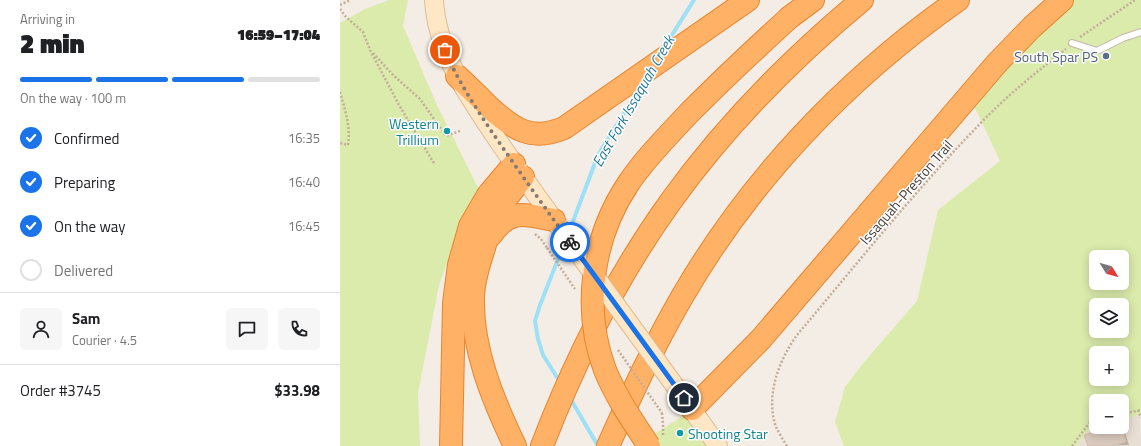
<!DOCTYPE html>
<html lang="en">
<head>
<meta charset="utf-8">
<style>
	body { margin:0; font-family:"Titillium Web",sans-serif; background:#f6f6f6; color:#202124; height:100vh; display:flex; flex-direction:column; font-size:15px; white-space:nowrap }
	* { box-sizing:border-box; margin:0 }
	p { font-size:13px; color:#757577 }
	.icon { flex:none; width:22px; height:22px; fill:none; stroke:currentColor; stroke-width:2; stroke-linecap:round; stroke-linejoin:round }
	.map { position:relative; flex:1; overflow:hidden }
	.sheet { display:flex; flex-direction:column; background:#fff; width:340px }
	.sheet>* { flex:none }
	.needle { width:26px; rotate:127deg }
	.buttons { position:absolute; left:749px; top:250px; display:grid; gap:8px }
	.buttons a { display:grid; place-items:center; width:40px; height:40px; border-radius:6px; background:#fff; box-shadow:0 2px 10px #0003; font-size:20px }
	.pin { position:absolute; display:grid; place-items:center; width:34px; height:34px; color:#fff; margin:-17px; border:2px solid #fff; border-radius:50%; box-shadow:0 1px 4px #0007 }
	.courier { position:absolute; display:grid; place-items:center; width:40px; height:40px; margin:-20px; border:3px solid #1a73e8; border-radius:50%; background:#fff; color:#222; box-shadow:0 1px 5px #0007 }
	.summary em { font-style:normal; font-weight:800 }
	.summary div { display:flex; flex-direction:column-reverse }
	.summary { display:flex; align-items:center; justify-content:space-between; height:68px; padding:0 20px }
	h1 { font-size:26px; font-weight:800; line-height:30px }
	.bar { display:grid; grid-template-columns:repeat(4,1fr); gap:6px 4px; align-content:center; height:48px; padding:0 20px }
	.bar i { height:5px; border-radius:3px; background:#e0e0e0 }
	.bar .current { background:#1a73e8 }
	.bar p { grid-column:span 4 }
	.line { display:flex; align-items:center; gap:10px; padding:0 20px; border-top:1px solid #e0e0e0 }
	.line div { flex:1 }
	.round { display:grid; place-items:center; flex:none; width:42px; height:42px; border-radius:6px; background:#f6f6f6 }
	ol { padding:0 20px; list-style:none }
	li { display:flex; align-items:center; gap:12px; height:44px }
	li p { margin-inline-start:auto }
	li .icon { padding:4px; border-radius:50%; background:#1a73e8; color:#fff; stroke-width:4 }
	li:last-child { color:#757577 }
	li i { width:22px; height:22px; border:2px solid #e0e0e0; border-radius:50% }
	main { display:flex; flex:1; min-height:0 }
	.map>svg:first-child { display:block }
	.residential { fill:#e9ded4 }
	.green { fill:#daebac; fill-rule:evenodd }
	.shadow { fill:#0003 }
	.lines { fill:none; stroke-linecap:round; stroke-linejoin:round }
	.stream { stroke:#9ee0f5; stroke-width:4 }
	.building { fill:#dacabd; stroke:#d2bdad }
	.lane-casing { stroke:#c3b6ab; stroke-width:8 }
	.secondary-casing { stroke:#dbbc94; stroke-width:20 }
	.highway-casing { stroke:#e8832c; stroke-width:24 }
	.path { stroke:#c3ad98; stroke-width:2.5; stroke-dasharray:2 2; stroke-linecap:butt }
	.lane { stroke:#fff; stroke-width:6 }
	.secondary { stroke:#ffe7c5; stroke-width:18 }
	.highway { stroke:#ffb266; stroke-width:22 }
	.secondary-bridge-casing { stroke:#dbbc94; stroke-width:20; stroke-linecap:butt }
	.highway-bridge-casing { stroke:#e8832c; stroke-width:24; stroke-linecap:butt }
	.path-bridge { stroke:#c3ad98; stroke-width:2.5; stroke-dasharray:2 2; stroke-linecap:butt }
	.secondary-bridge { stroke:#ffe7c5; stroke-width:18 }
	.highway-bridge { stroke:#ffb266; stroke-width:22 }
	.done { stroke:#847b73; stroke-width:4; stroke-dasharray:0 7.2 }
	.route { stroke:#1a73e8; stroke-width:5 }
	.service-dot { fill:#5c6f8a; stroke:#fff; stroke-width:1.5 }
	.culture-dot { fill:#0f9aa8; stroke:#fff; stroke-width:1.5 }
	.labels { text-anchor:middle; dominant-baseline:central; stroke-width:3; stroke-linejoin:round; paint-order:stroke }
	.service-label { font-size:14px; fill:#4e5e75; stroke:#fff; text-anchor:end }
	.culture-label { font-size:14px; fill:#0d838f; stroke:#fff; text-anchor:end }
	.street-label { font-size:14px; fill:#473d35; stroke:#fff }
	.water-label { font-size:15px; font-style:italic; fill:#227b99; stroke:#fff }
</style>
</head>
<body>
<main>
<section class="sheet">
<div class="summary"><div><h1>2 min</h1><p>Arriving in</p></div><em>16:59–17:04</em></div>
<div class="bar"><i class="current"></i><i class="current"></i><i class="current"></i><i></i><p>On the way · 100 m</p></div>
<ol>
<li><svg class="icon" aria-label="check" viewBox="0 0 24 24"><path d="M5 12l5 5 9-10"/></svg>Confirmed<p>16:35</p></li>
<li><svg class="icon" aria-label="check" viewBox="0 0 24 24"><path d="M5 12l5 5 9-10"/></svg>Preparing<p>16:40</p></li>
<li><svg class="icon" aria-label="check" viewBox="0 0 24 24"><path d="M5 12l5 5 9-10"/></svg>On the way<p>16:45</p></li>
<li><i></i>Delivered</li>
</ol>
<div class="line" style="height:72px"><a class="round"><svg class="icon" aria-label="person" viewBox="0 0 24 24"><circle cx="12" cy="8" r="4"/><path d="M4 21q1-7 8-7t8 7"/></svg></a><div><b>Sam</b><p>Courier · 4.5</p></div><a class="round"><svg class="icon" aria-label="chat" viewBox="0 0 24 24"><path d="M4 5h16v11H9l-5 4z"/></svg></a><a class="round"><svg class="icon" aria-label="phone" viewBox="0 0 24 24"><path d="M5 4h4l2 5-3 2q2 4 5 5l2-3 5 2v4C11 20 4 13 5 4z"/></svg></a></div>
<div class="line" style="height:52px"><div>Order #3745</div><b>$33.98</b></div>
</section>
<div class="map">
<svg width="801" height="446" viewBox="0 0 801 446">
	<rect width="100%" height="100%" fill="#f4ede6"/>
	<polygon class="residential" points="800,415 801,446 736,446 752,426 756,425 756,427 782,427 782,419"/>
	<g class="green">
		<polygon points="49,0 68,0 63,26 96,103 141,194 121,226 99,285 78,393 80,446 0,446 0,23 25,9"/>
		<path d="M722,0H801V415L782,419V401H756V425L752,426L736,446H504L495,422L505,387L524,362L577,301L598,210L660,161L629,95ZM756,257H782V283H756ZM756,305H782V331H756ZM756,353H782V379H756Z"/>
		<polygon points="352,410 378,446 296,446"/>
	</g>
	<polygon class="shadow" points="782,426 784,429 789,445 749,446"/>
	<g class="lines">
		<g class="stream">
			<polyline points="325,46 354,0"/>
			<polyline points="229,232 258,155 301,86"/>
			<polyline points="220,382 203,355 198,339 195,321 200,305 224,244"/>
			<polyline points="230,398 258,446"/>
		</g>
	</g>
	<polygon class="building" points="782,426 786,442 772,446 748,446 744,435 771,427"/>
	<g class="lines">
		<g class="lane-casing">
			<polyline id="lane" points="732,43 757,51 783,38 801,32"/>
		</g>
		<g class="secondary-casing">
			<g id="secondary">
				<path d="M94,0C97,54 130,99 159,142C183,177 208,212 233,246"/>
				<polyline points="335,386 378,446"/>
			</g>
		</g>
		<g class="highway-casing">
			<g id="highway">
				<polyline points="450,17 473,0"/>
				<path d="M117,76C128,86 138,96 148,106C173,129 191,142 224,128L408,0"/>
				<path d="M151,235C170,207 186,215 214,220"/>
				<polyline points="352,409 421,339 657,63 692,27 722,0"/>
				<polyline points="111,446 114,303 119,265 130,226 148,195 174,164"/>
				<path d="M175,446C153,400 131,348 133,295C134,279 139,263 144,248C147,237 150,226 155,217C162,202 173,190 183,177"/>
				<path d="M202,446C235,360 277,276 331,201C385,126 451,59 522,0"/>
				<path d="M268,446C291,395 314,345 342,297C410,179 507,78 618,0"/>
			</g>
		</g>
		<g class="path">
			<polyline points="0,5 10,0"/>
			<polyline points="0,9 6,17 23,32 30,50 59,105 95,165"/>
			<polyline points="740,37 795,0"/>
			<polyline points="33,53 52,74 80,99 106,136 120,131"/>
			<path d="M0,92C5,110 11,127 8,145L0,143"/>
			<polyline points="195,234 201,239 207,248"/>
			<polyline points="798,410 801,418"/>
			<polyline points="322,413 323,425 323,435"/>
			<polyline points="782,414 801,410"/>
			<path d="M447,446C443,440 439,433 436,427C425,396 439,360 457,335C516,265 573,193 637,127C664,98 695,73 726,49"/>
			<polyline points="732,446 750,422 756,421"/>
		</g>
		<use href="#lane" class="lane"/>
		<use href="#secondary" class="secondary"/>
		<use href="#highway" class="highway"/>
		<g class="secondary-bridge-casing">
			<polyline id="secondary-bridge" points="233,246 335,386"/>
		</g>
		<g class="highway-bridge-casing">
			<path id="highway-bridge" d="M309,446C293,422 276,397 265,370C242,309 252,238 288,184C305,158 328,136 349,113C382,80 416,48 450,17"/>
		</g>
		<g class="path-bridge">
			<polyline points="207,248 235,289"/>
			<polyline points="278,350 322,413"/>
		</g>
		<use href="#secondary-bridge" class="secondary-bridge"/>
		<use href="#highway-bridge" class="highway-bridge"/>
	</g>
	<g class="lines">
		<path class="done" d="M105,50C117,80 136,108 154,135C179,171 204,207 230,242"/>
		<polyline class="route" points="230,242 344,398"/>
	</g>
	<circle class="service-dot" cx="766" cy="56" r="4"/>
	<g class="culture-dot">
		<circle cx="107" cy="131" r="4"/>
		<circle cx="340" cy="433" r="4"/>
	</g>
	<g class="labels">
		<g class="service-label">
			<text x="758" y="56">South Spar PS</text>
		</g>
		<g class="culture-label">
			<text x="99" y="123">Western<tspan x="99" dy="16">Trillium</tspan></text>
			<text x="348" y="433" text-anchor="start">Shooting Star</text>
		</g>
		<g class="street-label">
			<text transform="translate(566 192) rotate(-49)">Issaquah-Preston Trail</text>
		</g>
		<g class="water-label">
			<text transform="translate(293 101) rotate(-60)">East Fork Issaquah Creek</text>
		</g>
	</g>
</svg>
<div class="buttons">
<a><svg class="needle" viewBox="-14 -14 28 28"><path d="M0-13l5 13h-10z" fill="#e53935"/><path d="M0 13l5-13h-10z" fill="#757577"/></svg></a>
<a><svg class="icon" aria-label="layers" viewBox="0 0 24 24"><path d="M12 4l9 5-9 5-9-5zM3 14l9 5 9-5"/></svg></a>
<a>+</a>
<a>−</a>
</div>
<div class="pin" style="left:105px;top:50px;background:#ea580c"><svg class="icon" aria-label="bag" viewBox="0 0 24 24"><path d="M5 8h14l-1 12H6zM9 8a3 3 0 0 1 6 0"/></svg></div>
<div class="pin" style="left:344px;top:398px;background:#1f2937"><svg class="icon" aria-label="home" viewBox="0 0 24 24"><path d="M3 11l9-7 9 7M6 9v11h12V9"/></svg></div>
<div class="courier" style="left:230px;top:242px"><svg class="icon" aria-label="bike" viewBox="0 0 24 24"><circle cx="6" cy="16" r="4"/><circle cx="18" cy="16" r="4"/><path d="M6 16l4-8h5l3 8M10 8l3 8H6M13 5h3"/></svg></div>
</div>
</main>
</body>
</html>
